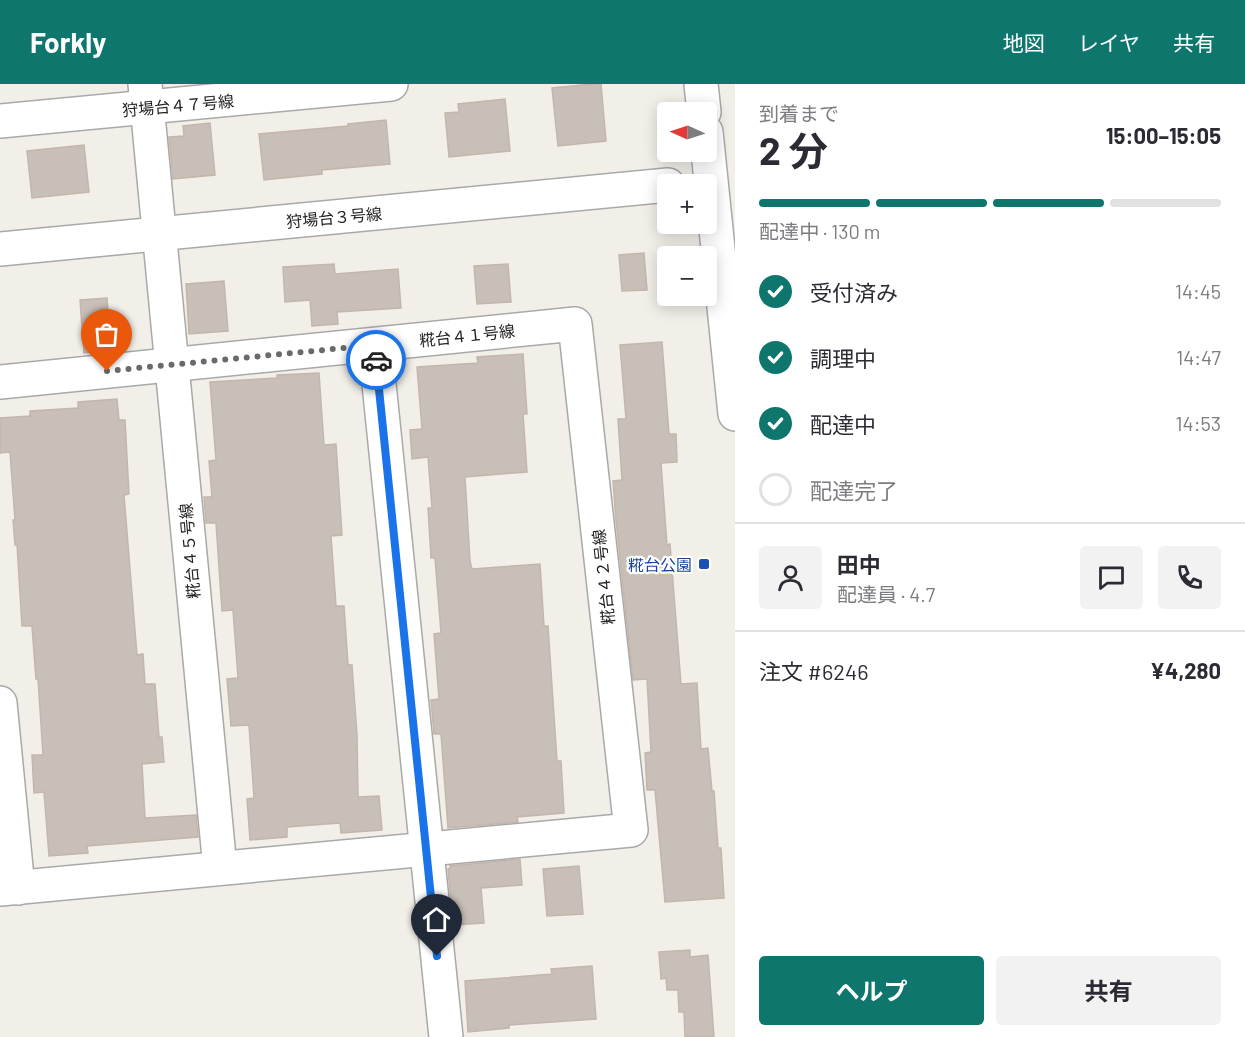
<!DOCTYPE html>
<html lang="ja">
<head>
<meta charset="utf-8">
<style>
	body { margin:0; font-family:Barlow,"Noto Sans JP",sans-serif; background:#f2f2f3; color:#2b2b33; height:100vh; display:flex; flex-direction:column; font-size:22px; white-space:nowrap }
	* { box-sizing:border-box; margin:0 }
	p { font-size:20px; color:#7c7c81 }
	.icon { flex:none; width:33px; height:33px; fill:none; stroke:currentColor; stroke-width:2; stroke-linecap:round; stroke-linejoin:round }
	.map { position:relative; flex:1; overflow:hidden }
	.panel { display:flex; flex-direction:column; background:#fff; width:510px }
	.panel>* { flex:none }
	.needle { width:39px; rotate:273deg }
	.fabs { position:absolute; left:657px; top:18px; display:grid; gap:12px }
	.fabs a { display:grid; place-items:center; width:60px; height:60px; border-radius:6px; background:#fff; box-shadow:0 3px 15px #0003; font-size:30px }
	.pin { position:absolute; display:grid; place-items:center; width:51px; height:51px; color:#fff; margin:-62px -26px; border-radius:50% 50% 50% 0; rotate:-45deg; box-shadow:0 0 6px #0007 }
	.pin .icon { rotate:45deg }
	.courier { position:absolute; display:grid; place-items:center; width:60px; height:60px; margin:-30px; border:4px solid #1a73e8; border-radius:50%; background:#fff; color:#222; box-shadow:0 2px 8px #0007 }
	.headline em { font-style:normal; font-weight:700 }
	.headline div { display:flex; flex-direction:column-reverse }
	.headline { display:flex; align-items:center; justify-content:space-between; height:102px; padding:0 24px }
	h1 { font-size:39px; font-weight:700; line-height:45px }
	.bar { display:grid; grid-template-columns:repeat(4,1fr); gap:9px 6px; align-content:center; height:72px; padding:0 24px }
	.bar i { height:8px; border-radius:4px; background:#e1e1e2 }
	.bar .active { background:#0f766e }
	.bar p { grid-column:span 4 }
	.line { display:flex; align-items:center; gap:15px; padding:0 24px; border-top:2px solid #e1e1e2 }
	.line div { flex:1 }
	.round { display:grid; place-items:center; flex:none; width:63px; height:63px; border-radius:6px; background:#f2f2f3 }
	ol { padding:0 24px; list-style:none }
	li { display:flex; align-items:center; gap:18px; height:66px }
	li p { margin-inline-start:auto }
	li .icon { padding:6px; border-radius:50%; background:#0f766e; color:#fff; stroke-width:4 }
	li:last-child { color:#7c7c81 }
	li i { width:33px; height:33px; border:3px solid #e1e1e2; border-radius:50% }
	.cta { display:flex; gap:12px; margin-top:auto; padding:12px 24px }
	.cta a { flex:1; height:69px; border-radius:6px; background:#0f766e; color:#fff; font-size:24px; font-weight:700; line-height:69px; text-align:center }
	.cta a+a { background:#f2f2f3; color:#2b2b33 }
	header { display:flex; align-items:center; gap:36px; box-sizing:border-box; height:84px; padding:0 30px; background:#0f766e; color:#fff }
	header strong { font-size:28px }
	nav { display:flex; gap:33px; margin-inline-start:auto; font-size:21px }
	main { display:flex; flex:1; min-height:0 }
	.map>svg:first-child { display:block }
	.building { fill:#c7bfb8; stroke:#c4b6ab; stroke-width:1.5 }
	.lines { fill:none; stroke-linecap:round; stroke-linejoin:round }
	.minor-casing { stroke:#a9a9a9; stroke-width:36 }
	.minor { stroke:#fff; stroke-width:33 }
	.done { stroke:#6b6a68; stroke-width:6; stroke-dasharray:0 10.8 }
	.route { stroke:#1a73e8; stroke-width:8 }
	.transit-dot { fill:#1a4fb4; stroke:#fff; stroke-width:2 }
	.labels { text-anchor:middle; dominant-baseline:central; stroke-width:4.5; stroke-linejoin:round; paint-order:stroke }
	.street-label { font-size:16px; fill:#222; stroke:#fff }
	.transit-label { font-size:16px; fill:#164399; stroke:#fff; text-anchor:end }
</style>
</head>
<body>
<header>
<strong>Forkly</strong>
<nav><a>地図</a><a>レイヤ</a><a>共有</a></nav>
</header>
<main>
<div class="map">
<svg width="735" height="953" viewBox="0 0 735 953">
	<rect width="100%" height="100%" fill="#f2efe9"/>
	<g class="building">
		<polygon points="592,0 601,0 606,57 558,62 552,4"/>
		<polygon points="505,15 510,67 449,73 445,29 459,28 458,20"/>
		<polygon points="386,36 390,80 322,86 322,90 264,96 259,50 348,42 348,40"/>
		<polygon points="210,39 215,91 173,95 169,53 184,52 183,42"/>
		<polygon points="84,61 89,108 32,114 27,67"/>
		<polygon points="644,169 647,206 622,207 619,171"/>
		<polygon points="334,180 335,190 398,185 401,224 337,228 338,240 312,242 310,216 285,218 283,183"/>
		<polygon points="508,180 511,218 477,220 474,182"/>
		<polygon points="224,197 228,247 189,250 186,200"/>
		<polygon points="107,214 111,267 84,269 80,216"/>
		<polygon points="662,258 669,350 676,350 677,378 661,379 667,461 670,460 681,600 697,599 701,665 708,664 712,707 714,707 718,764 721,764 724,814 665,818 655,706 647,706 645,669 651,668 647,595 633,596 616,437 613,397 622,396 618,335 626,335 620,261"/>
		<polygon points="523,270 527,330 523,330 527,388 465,393 470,477 472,485 540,480 544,542 548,542 557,677 561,677 564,729 517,733 518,738 448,744 441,650 434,650 431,616 439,615 434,550 441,549 435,474 431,474 428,424 432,424 428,373 412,375 410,346 422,345 417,283 478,279 477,273"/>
		<polygon points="319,289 324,361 336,360 342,451 331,452 336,522 344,522 348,581 352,581 357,651 358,713 379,712 382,746 341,749 340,739 287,743 287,753 250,756 247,715 254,714 249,641 231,642 227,595 238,594 233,526 222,527 216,439 206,439 206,438 204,413 212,413 209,377 216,376 210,298 277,294 277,291"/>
		<polygon points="117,315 119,336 125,336 129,410 124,411 137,571 143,570 145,600 155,600 159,653 162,653 164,678 142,680 145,734 196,731 198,753 87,762 88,769 49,772 44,708 34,709 32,671 43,671 38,595 36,595 32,542 22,542 17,460 15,461 13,436 15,436 10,368 0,369 0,334 30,332 30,327 78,324 78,318"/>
		<polygon points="520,775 522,801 481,804 484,839 453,841 448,785 450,784 450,782"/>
		<polygon points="579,782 583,830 547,832 543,785"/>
		<polygon points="690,866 690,873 708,871 714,953 685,953 684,928 679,928 678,906 667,906 666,894 661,895 659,868"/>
		<polygon points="592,882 596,935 509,941 509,944 468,948 465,897 552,890 551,885"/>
	</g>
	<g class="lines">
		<g class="minor-casing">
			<g id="minor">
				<polyline points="145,0 220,784"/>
				<polyline points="701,0 704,28"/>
				<polyline points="0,37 391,0"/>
				<polyline points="706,48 735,330"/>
				<polyline points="0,165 668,101"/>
				<polyline points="375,261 446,953"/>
				<polyline points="0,298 575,240 631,746 0,805"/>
				<polyline points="0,619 18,804"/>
			</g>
		</g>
		<use href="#minor" class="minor"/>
	</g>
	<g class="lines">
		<polyline class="done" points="107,287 375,261 376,276"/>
		<polyline class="route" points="376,276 437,872"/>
	</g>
	<rect class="transit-dot" x="698" y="474" width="12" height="12" rx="3"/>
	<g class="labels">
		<g class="street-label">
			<text transform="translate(178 21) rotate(-5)">狩場台４７号線</text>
			<text transform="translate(334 133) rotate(-5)">狩場台３号線</text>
			<text transform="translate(467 251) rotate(-6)">糀台４１号線</text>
			<text transform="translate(189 467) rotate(-95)">糀台４５号線</text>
			<text transform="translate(603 493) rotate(-96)">糀台４２号線</text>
		</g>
		<g class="transit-label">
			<text x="692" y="480">糀台公園</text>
		</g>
	</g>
</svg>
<div class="fabs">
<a><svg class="needle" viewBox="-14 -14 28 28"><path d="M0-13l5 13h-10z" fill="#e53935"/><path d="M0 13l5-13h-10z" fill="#7c7c81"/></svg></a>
<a>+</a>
<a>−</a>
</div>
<div class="pin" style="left:107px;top:287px;background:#ea580c"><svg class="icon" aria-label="bag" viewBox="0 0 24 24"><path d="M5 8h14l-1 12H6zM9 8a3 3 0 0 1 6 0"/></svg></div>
<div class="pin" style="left:437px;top:872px;background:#1f2937"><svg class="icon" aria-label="home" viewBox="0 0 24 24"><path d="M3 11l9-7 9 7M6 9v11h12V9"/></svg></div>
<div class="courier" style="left:376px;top:276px"><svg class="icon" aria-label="car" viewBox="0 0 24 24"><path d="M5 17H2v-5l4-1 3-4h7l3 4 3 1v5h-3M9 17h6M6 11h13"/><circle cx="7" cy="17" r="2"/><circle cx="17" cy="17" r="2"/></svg></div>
</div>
<section class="panel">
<div class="headline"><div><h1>2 分</h1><p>到着まで</p></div><em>15:00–15:05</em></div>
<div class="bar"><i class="active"></i><i class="active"></i><i class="active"></i><i></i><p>配達中 · 130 m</p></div>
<ol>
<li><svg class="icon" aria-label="check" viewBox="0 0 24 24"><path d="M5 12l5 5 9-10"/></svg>受付済み<p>14:45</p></li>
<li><svg class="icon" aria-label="check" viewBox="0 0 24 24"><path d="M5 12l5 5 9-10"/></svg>調理中<p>14:47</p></li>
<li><svg class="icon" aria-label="check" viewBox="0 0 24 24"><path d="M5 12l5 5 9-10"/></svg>配達中<p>14:53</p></li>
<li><i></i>配達完了</li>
</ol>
<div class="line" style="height:108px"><a class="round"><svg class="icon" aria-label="person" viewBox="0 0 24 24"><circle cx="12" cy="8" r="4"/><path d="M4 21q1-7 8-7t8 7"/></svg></a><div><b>田中</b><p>配達員 · 4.7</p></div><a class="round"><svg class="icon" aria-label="chat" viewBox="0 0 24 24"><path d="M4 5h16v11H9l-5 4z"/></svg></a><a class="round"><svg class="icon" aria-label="phone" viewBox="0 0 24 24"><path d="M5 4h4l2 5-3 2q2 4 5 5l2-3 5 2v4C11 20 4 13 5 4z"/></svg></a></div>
<div class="line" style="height:78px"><div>注文 #6246</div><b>¥4,280</b></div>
<div class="cta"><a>ヘルプ</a><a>共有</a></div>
</section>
</main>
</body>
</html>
